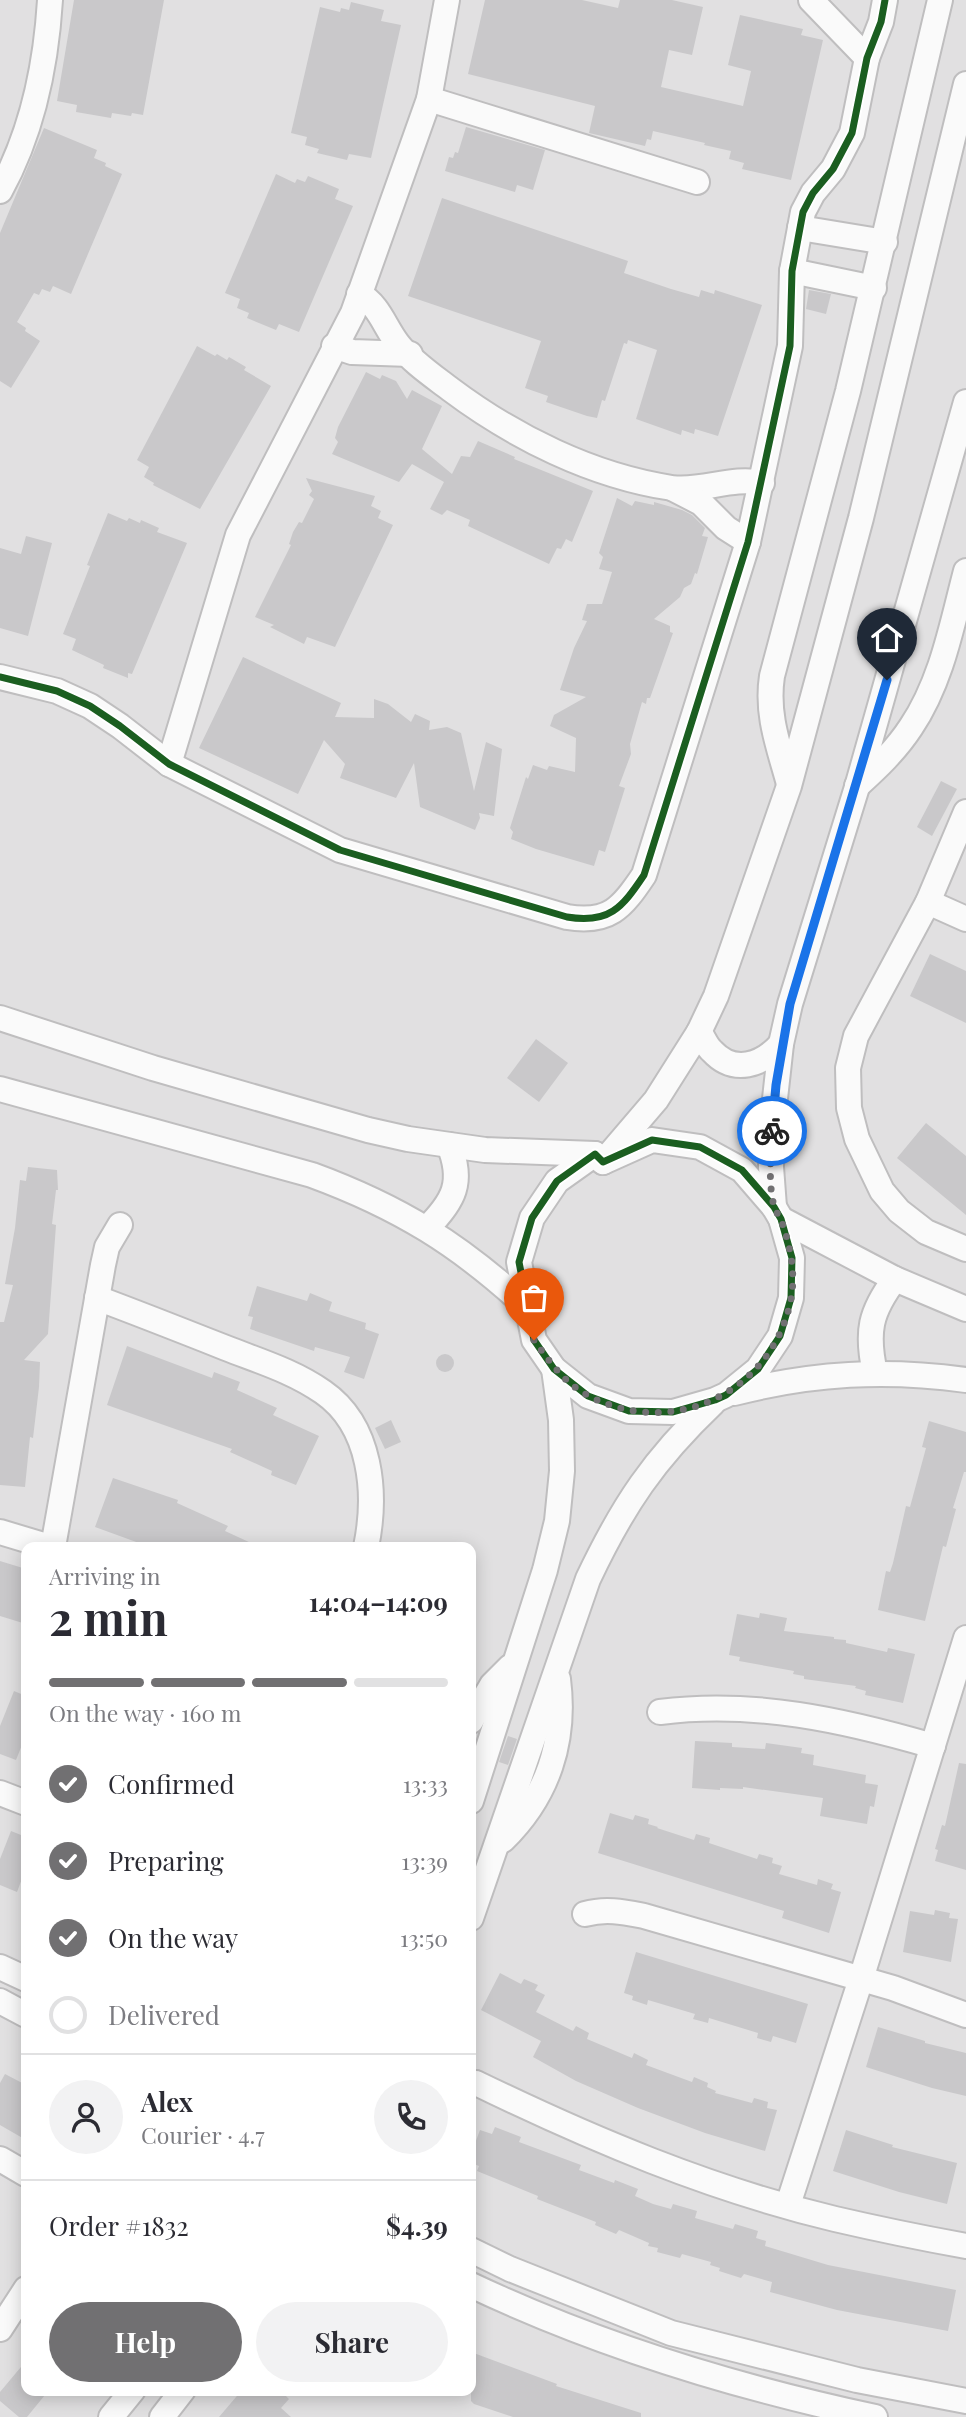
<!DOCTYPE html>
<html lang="en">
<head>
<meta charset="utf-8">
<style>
	body { margin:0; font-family:"Playfair Display",serif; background:#f2f2f3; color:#2b2b33; height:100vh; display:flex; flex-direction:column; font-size:26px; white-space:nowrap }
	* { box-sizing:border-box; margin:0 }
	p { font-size:23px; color:#7c7c81 }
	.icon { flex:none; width:38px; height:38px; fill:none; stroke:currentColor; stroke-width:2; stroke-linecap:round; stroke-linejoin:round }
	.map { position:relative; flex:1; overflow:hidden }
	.side { position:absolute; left:21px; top:1542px; width:455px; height:854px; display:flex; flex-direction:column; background:#fff; border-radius:14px; box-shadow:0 4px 18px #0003 }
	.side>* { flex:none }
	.pin { position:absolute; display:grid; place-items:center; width:60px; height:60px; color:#fff; margin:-72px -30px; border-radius:50% 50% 50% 0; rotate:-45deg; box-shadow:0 0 7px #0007 }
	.pin .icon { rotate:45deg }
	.courier { position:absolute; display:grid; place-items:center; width:70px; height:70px; margin:-35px; border:5px solid #1a73e8; border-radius:50%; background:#fff; color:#222; box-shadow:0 2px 9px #0007 }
	.head em { font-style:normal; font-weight:700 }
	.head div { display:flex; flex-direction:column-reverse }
	.head { display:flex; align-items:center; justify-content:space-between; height:119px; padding:0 28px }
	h1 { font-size:46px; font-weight:700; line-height:52px }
	.bar { display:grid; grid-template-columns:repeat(4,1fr); gap:10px 7px; align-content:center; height:84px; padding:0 28px }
	.bar i { height:9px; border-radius:5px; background:#e1e1e2 }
	.bar .selected { background:#717072 }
	.bar p { grid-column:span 4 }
	.line { display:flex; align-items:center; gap:18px; padding:0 28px; border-top:2px solid #e1e1e2 }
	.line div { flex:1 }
	.round { display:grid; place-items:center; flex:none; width:74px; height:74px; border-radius:37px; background:#f2f2f3 }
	ol { padding:0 28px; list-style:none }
	li { display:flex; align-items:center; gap:21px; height:77px }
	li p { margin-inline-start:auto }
	li .icon { padding:7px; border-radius:50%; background:#717072; color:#fff; stroke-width:4 }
	li:last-child { color:#7c7c81 }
	li i { width:38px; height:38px; border:4px solid #e1e1e2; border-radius:50% }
	.cta { display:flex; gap:14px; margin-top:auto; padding:14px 28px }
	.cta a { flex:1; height:80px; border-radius:42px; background:#717072; color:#fff; font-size:28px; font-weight:700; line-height:80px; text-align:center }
	.cta a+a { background:#f2f2f3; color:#2b2b33 }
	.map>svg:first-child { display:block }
	.building { fill:#c9c8ca }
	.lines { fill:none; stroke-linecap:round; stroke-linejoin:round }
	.minor-casing { stroke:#bfbebf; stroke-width:28 }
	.minor { stroke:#fafafa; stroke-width:24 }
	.cycleway-casing { stroke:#fff; stroke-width:11 }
	.cycleway { stroke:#1b5e20; stroke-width:7 }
	.done { stroke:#717072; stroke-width:7; stroke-dasharray:0 12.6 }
	.route { stroke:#1a73e8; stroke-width:9 }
</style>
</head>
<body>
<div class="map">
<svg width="966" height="2417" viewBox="0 0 966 2417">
	<rect width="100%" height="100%" fill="#e1e0e1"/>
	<g class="building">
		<polygon points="74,0 164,0 143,115 132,113 131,116 112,113 111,118 76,112 77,105 57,101"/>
		<polygon points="485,0 582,0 618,8 620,0 672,0 703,7 692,55 669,50 661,87 743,106 751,71 728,65 740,15 803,29 801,35 823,40 791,180 742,169 744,163 729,159 731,151 704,145 705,143 653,131 651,140 647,139 645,146 589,133 595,106 468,74"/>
		<polygon points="351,2 384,10 381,21 401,25 371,158 349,154 347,160 317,153 319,149 305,145 307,137 291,133 320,7 340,12 341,8 349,10"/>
		<polygon points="466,127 545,150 533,190 517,185 515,192 445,171 449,157 453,158 455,152 458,153"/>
		<polygon points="44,128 97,150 94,158 106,163 105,166 122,174 71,294 53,286 50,292 42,289 39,295 34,293 17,322 26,328 25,331 40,341 11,388 0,381 0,233"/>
		<polygon points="276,174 295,183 297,179 305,182 308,176 339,189 335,199 353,206 299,332 279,324 276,330 247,318 249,313 237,308 240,299 225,293"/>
		<polygon points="442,198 628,261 624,273 671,289 699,297 701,290 714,294 715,290 762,305 718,436 695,429 694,434 682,430 681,435 636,419 657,350 628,340 627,344 624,343 605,401 602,400 597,418 587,416 546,402 548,396 525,388 541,341 408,296"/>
		<polygon points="809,290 831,294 826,314 806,309"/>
		<polygon points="197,346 215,356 217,354 227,360 229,357 246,367 244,370 271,386 200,509 153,485 154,483 144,477 149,467 137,460"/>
		<polygon points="366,372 380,379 382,375 396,381 407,399 412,390 442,406 422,449 452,474 461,456 470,457 478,441 515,457 514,459 593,491 572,542 566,539 561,549 557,548 549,564 468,526 470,520 447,510 442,515 430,509 444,482 412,464 399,482 332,454 338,442 335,438 338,427"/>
		<polygon points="306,478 375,496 371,506 381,511 378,518 393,525 335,647 307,637 304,644 270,627 274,625 255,617 291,545 289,544 293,532 299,522 302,523 314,499 309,495 312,491"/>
		<polygon points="617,498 632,506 635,501 654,505 654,502 682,510 692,515 705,528 702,536 708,537 697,574 695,573 691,584 684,588 680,597 654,619 670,626 670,632 673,633 650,698 647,698 646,704 642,702 630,744 631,754 619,786 625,788 605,852 599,850 594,866 536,849 511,839 513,832 510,828 526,777 528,779 533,765 547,770 549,766 575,772 576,738 550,726 554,715 586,697 560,690 574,648 587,621 582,620 587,604 602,604 612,572 599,569 603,557 599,553"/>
		<polygon points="108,513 127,521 129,518 140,523 141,520 159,528 157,532 187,543 132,674 128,673 128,678 103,668 104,665 72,650 76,639 63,634 90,566 87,565"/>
		<polygon points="26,536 52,543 28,636 0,628 0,548 21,554"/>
		<polygon points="243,657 341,703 335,717 374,718 374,699 388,704 411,722 415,714 430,721 429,730 447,727 461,733 474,791 486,742 502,749 494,816 479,813 480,818 475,830 420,807 414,763 396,798 340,778 345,764 324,740 298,794 199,748"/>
		<polygon points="941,781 957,789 932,836 917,827"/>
		<polygon points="930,954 966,971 966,1023 910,996"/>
		<polygon points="536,1039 568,1063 539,1102 507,1078"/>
		<polygon points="926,1123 966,1156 966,1215 897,1158"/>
		<polygon points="28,1167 57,1170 58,1190 56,1190 52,1224 56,1225 48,1334 24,1360 40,1362 39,1387 33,1438 30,1437 25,1487 0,1485 0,1322 4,1322 13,1285 5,1284 15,1228 20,1180 26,1181"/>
		<polygon points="257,1286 307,1301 310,1293 332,1302 329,1311 366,1323 365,1329 379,1334 364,1379 344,1372 350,1357 315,1347 314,1351 250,1329 253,1317 248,1316"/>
		<polygon points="127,1346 212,1378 214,1372 240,1382 237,1390 277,1408 273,1415 319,1436 296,1485 271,1475 272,1471 230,1452 232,1449 107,1405"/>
		<circle cx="445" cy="1363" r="9"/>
		<polygon points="391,1420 401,1442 385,1449 375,1428"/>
		<polygon points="929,1421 966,1432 966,1472 964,1472 953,1508 956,1509 946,1547 943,1546 925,1621 878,1610 886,1571 890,1572 893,1563 906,1506 910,1507 926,1448 922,1447"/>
		<polygon points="113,1478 178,1500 177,1503 228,1526 225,1531 260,1547 150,1547 95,1527"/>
		<polygon points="0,1561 26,1569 26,1624 0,1616"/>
		<polygon points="760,1613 787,1618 784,1631 834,1637 834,1639 846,1640 846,1643 887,1652 888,1648 915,1654 903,1703 865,1695 866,1691 855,1688 856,1686 804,1679 804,1676 793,1674 794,1671 739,1661 740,1657 729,1655 737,1614 759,1618"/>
		<polygon points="14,1691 26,1696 26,1735 16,1760 0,1754 0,1726"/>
		<polygon points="508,1736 517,1739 508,1765 499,1762"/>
		<polygon points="695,1741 732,1743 732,1747 765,1749 766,1743 802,1748 801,1753 814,1755 813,1765 866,1775 865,1783 878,1785 874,1807 870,1806 867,1824 820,1816 823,1798 743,1787 743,1789 720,1788 720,1790 692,1788"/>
		<polygon points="959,1763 966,1764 966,1870 935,1861 938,1850 935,1849 942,1825 945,1826"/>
		<polygon points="610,1813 633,1820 635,1815 649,1819 648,1824 658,1827 657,1828 694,1840 696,1834 710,1838 709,1843 757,1859 759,1854 773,1858 772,1863 782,1866 779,1874 817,1885 818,1879 833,1884 831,1889 841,1892 829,1933 782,1918 784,1911 598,1853"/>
		<polygon points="11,1831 26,1837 26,1868 17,1892 0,1885 0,1859"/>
		<polygon points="935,1910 950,1913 949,1918 958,1919 951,1962 903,1952 910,1911 934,1915"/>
		<polygon points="636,1952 808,2004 796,2043 773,2036 771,2042 757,2038 758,2033 709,2018 708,2023 693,2019 695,2014 648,2000 647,2005 632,2000 633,1996 624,1993"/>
		<polygon points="500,1973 521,1984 524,1979 538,1985 535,1990 545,1995 536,2012 573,2031 576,2026 589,2033 587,2039 632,2058 634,2053 648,2060 646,2065 692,2082 694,2077 708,2083 707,2087 716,2091 715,2093 752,2103 754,2098 768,2102 767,2108 777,2110 765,2151 705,2133 638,2108 576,2081 533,2057 541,2041 481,2010"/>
		<polygon points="878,2027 925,2041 925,2043 966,2053 966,2096 932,2088 866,2067"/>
		<polygon points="5,2074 26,2085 26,2140 0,2125 0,2083"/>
		<polygon points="495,2127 521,2137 519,2142 581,2165 579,2170 614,2183 615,2180 638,2189 635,2196 653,2204 671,2209 673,2204 697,2211 695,2218 733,2229 735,2224 758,2231 756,2238 766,2241 765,2246 828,2265 956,2290 948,2331 837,2310 770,2292 772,2282 744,2274 741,2278 719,2271 720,2268 710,2265 711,2262 682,2254 680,2258 657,2252 658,2248 648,2246 649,2243 619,2230 616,2234 595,2225 596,2222 537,2199 538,2196 477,2171 479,2166 471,2163 471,2154 480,2130 492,2134"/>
		<polygon points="846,2130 893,2145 892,2147 957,2163 947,2204 899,2192 833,2171"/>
		<polygon points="471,2352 557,2384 556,2386 641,2413 641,2417 513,2417 474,2404 471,2401"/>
		<polygon points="26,2361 26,2390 49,2390 27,2417 19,2417 0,2401 0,2392"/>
		<polygon points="242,2390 280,2390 289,2399 281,2408 291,2417 219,2417"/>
	</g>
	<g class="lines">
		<g class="minor-casing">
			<g id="minor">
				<polyline points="811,0 867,58"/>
				<polyline points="429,99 697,182"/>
				<path d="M0,191C32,133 46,66 50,0"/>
				<polyline points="800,228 885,242"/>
				<polyline points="792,271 874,288"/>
				<path d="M359,294C380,306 384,326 398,344C411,361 433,376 450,389C514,437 592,476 672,488C703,492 732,476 762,483"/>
				<polyline points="334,346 352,352 410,354"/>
				<polyline points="674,489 701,503 726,528 748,542"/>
				<path d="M0,677L57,691L90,706L120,726L169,764L340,850L567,917C609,924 622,908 644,875L748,542L790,346L792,271L803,212L813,193L833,169L852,133L867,58L881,22L885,0"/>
				<polyline points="169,764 238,535 353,313 429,99 447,0"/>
				<path d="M789,784C779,747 766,715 772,676L848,391L940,0"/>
				<path d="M857,786C877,768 896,750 911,727C942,681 952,624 966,571"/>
				<polyline points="966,812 928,902 856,1036 848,1068 849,1108 857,1139 882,1191 899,1211 926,1232 966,1249"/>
				<polyline points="928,902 966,919"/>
				<polyline points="0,1018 153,1068 368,1130 408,1139 485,1150 595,1154"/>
				<path d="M699,1032C704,1038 706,1046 712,1051C734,1075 762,1065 781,1044"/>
				<path d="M0,1089L312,1175C399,1207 459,1244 527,1307"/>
				<polygon points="652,1140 700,1147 742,1170 774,1207 781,1219 792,1258 791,1298 780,1336 758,1369 726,1395 715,1400 673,1412 629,1411 588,1396 554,1369 534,1340 519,1262 532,1218 557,1181 595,1154 603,1162"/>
				<polyline points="603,1162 656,1100 699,1032 716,996 789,786 861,518 966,84"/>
				<polyline points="774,1207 771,1167 772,1126 781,1044 790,1004 857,787 966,402"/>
				<polyline points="781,1219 895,1279 966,1309"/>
				<path d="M427,1228C454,1201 464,1182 449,1145"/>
				<path d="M97,1298C140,1314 183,1331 226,1348C259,1361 293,1371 323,1392C372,1426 377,1494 366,1547"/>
				<path d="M875,1373C866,1332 870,1312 895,1279"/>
				<path d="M734,1393C813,1373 885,1369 966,1380"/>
				<polyline points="0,1532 50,1547"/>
				<polyline points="53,1547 103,1265 107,1247 120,1225"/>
				<path d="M660,1712C753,1700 844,1720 933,1746"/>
				<polyline points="471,1721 492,1685 510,1667"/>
				<polyline points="0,1793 26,1803"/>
				<polyline points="471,1801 545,1570 557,1521 562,1471 561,1420 554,1369"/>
				<path d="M503,1840C548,1796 566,1741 558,1679"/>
				<path d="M585,1914C606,1908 624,1912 644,1916L893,1988L966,2015"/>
				<path d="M471,1918L588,1579C623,1505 654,1459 713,1403"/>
				<polyline points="0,1967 26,1979"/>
				<polyline points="0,2001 26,2015"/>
				<path d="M476,2083C591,2139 710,2189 835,2219C878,2229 922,2238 966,2246"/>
				<polyline points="0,2159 26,2174"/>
				<polyline points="788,2205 861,1979 966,1638"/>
				<polyline points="471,2250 510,2269 671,2333 857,2380 966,2401"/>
				<path d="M471,2285C600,2346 735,2387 875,2417"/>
				<polyline points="0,2329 26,2289"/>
				<polyline points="111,2417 133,2390"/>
				<polyline points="162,2417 183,2390"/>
			</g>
		</g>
		<use href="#minor" class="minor"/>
		<g class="cycleway-casing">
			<g id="cycleway">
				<path d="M0,677L57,691L90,706L120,726L169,764L340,850L567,917C609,924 622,908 644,875L748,542L790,346L792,271L803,212L813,193L833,169L852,133L867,58L881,22L885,0"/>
				<polygon points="652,1140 700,1147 742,1170 774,1207 781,1219 792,1258 791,1298 780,1336 758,1369 726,1395 715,1400 673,1412 629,1411 588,1396 554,1369 534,1340 519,1262 532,1218 557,1181 595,1154 603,1162"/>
			</g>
		</g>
		<use href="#cycleway" class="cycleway"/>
	</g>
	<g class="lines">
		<path class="done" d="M534,1340C549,1361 565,1384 589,1396C673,1440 773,1392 791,1299C796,1273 790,1244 781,1220C779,1215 775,1211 774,1206C768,1183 771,1155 772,1131"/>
		<polyline class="route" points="772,1131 776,1085 790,1004 887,680"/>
	</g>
</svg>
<div class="pin" style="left:534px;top:1340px;background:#ea580c"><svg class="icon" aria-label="bag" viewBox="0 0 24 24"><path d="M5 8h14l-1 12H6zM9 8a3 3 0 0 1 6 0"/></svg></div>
<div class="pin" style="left:887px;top:680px;background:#1f2937"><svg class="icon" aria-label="home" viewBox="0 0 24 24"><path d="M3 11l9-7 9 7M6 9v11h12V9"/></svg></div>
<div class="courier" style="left:772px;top:1131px"><svg class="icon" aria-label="bike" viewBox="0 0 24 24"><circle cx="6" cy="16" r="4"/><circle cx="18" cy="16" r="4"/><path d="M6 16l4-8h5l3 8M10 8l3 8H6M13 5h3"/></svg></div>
<section class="side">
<div class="head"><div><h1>2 min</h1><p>Arriving in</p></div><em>14:04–14:09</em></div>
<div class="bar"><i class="selected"></i><i class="selected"></i><i class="selected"></i><i></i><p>On the way · 160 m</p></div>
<ol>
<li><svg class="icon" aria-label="check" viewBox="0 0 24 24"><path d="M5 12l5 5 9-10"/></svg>Confirmed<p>13:33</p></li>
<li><svg class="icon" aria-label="check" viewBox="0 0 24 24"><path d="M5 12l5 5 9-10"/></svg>Preparing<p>13:39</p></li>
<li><svg class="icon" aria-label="check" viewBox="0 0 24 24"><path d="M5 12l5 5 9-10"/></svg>On the way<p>13:50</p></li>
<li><i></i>Delivered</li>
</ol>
<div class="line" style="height:126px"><a class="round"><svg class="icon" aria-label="person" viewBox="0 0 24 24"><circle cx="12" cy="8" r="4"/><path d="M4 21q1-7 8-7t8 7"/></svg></a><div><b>Alex</b><p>Courier · 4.7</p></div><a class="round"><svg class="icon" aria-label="phone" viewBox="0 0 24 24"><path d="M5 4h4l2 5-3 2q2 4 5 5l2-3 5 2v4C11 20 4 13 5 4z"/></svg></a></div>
<div class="line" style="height:91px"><div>Order #1832</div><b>$4.39</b></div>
<div class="cta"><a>Help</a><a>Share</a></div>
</section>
</div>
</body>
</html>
